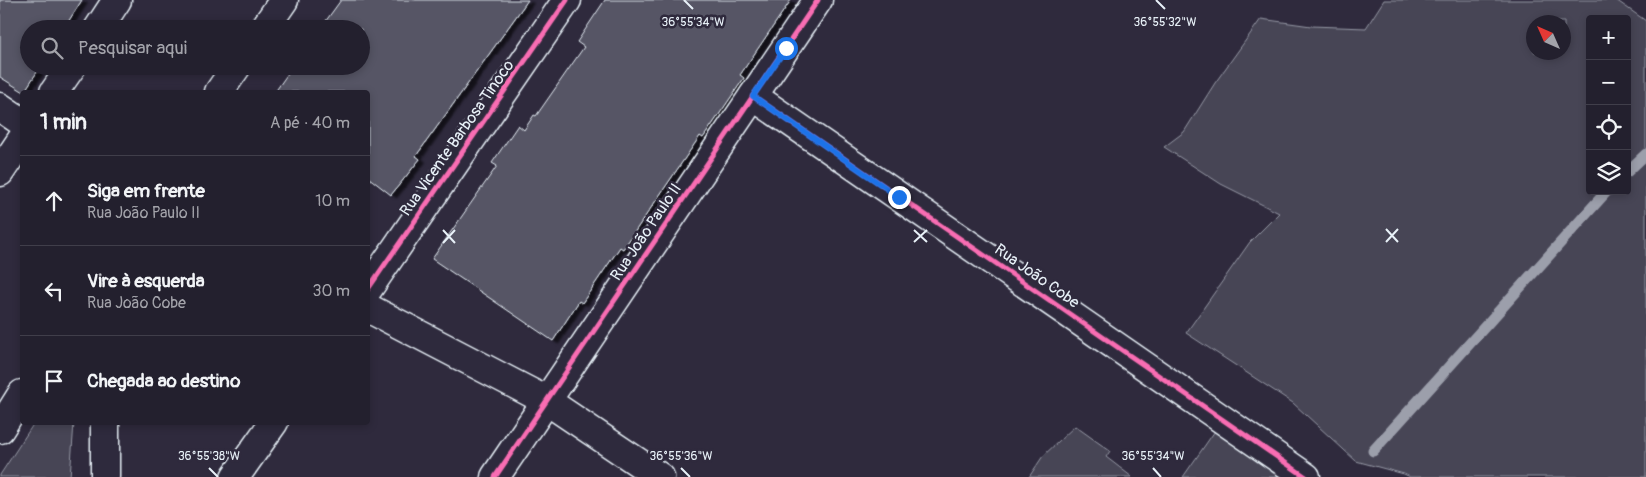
<!DOCTYPE html>
<html lang="pt">
<head>
<meta charset="utf-8">
<style>
  :root { --surface:#23202e; --page:#2f2d3a; --text:#f1f3f6; --muted:#a3a3aa; --line:#403e4a }
  body { margin:0; font-family:Pangolin,sans-serif; background:var(--page); color:var(--text) }
  .controls { position:absolute; right:15px; top:15px; display:grid; overflow:hidden; border-radius:5px; box-shadow:0 2px 8px #0003 }
  .controls button { width:45px; height:45px; display:grid; place-items:center; padding:0; border:0; border-bottom:1px solid var(--line); background:var(--surface); color:var(--text); font:25px sans-serif }
  .compass { position:absolute; left:1526px; top:15px; width:45px; height:45px; border-radius:50%; background:var(--surface); box-shadow:0 2px 8px #0003; rotate:315deg }
  .stop { position:absolute; width:15px; height:15px; margin:-11px; border:4px solid #1a73e8; border-radius:50%; background:#fff }
  .stop.end { background:#1a73e8; border-color:#fff; box-shadow:0 1px 5px #0008 }
  .list { margin:0; padding:0; list-style:none }
  h2 { display:flex; justify-content:space-between; align-items:center; height:65px; margin:0; padding:0 20px; font-size:21px }
  h2 small { font-size:16px; font-weight:400; color:var(--muted) }
  .list li { display:grid; grid-template-columns:32px 1fr auto; gap:15px; align-items:center; box-sizing:border-box; height:90px; padding:0 20px; border-top:1px solid var(--line) }
  .list b { display:block; font-size:19px; white-space:nowrap }
  .list p { margin:0; font-size:16px; white-space:nowrap; color:var(--muted) }
  .list em { font-size:16px; font-style:normal; color:var(--muted) }
  .icon { flex:none; width:28px; height:28px; fill:none; stroke:currentColor; stroke-width:2; stroke-linecap:round; stroke-linejoin:round }
  .map { position:relative; flex:none; width:1646px; height:477px; overflow:hidden }
  .search { position:absolute; background:var(--surface); box-shadow:0 2px 8px #0003; left:20px; top:20px; width:350px; height:55px; display:flex; align-items:center; gap:12px; box-sizing:border-box; padding:0 18px; border-radius:28px; color:var(--muted); font-size:19px }
  .panel { position:absolute; background:var(--surface); box-shadow:0 2px 8px #0003; left:20px; top:90px; width:350px; height:335px; border-radius:5px }
  .map>svg:first-child { display:block }
  .green { fill:#464455; stroke:#979aa6; fill-rule:evenodd }
  .lines { fill:none; stroke-linecap:round; stroke-linejoin:round }
  .stream { stroke:#9c9fab; stroke-width:11 }
  .building { fill:#575565; stroke:#e8f1f8; filter:url(#shadow) }
  .minor-casing { stroke:#e8f1f8; stroke-width:31 }
  .minor { stroke:#2f2a3d; stroke-width:28 }
  .cycleway-casing { stroke:#2f2a3d; stroke-width:8 }
  .cycleway { stroke:#f96db3; stroke-width:5 }
  .route { stroke:#1a73e8; stroke-width:6 }
  .ticks { fill:none; stroke:#e8f1f8; stroke-width:2 }
  .labels { text-anchor:middle; dominant-baseline:central; stroke-width:5; stroke-linejoin:round; paint-order:stroke }
  .street-label { font-size:16px; fill:#e8f1f8; stroke:#2f2a3d }
  .ticks-label { font-size:12px; text-anchor:middle; fill:#e8f1f8; stroke:#2f2a3d; stroke-width:5; stroke-linejoin:round; paint-order:stroke }
</style>
</head>
<body>
<div class="map">
<svg width="1646" height="477" viewBox="0 0 1646 477">
  <defs>
    <filter id="shadow"><feDropShadow dx="5.5" dy="3" stdDeviation="1" flood-color="#0009"/></filter>
  </defs>
  <rect width="100%" height="100%" fill="#2f2a3d"/>
  <filter id="ink" filterUnits="userSpaceOnUse"><feTurbulence type="fractalNoise" baseFrequency=".02" numOctaves="2"/><feDisplacementMap in="SourceGraphic" scale="10" xChannelSelector="R" yChannelSelector="G"/><feConvolveMatrix kernelMatrix="1 2 1 2 8 2 1 2 1" color-interpolation-filters="sRGB"/></filter>
  <g filter="url(#ink)">
    <!-- green -->
    <g class="green">
      <path d="M1384,0H1616L1646,21V477H1410L1404,474L1356,461L1293,403L1186,333L1250,242L1279,213L1221,184L1164,147L1184,132L1215,83L1261,19L1311,26L1366,28ZM1590,19H1627V191H1590ZM1534,22H1564V52H1534Z"/>
      <polygon points="34,423 74,423 70,477 0,477 0,475"/>
      <polygon points="1075,426 1110,451 1106,457 1132,477 1029,477 1043,456"/>
      <polygon points="1217,428 1286,477 1183,477"/>
    </g>
    <g class="lines">
      <!-- stream -->
      <g class="stream">
        <polyline points="1627,172 1646,154"/>
        <polyline points="1373,451 1607,191"/>
      </g>
    </g>
    <!-- building -->
    <g class="building">
      <polygon points="0,0 82,0 68,22 69,23 66,29 29,29 29,66 41,66 24,92 0,77"/>
      <polygon points="341,0 528,0 416,156 420,159 391,195 368,177 368,92 275,92 293,66 361,66 361,29 320,29"/>
      <polygon points="605,0 791,0 740,75 744,78 703,138 700,136 623,249 620,247 582,303 579,301 553,341 432,259 497,166 492,163 518,125 524,130 534,115 536,116 584,47 577,42"/>
    </g>
    <g class="lines">
      <!-- minor casing -->
      <g class="minor-casing">
        <g id="minor">
          <polyline points="98,29 117,0"/>
          <polyline points="264,29 284,0"/>
          <polyline points="54,92 72,66"/>
          <polyline points="219,92 237,66"/>
          <polyline points="753,96 1306,477"/>
          <polyline points="0,107 22,122"/>
          <polyline points="0,172 22,139"/>
          <polyline points="368,289 567,0"/>
          <polyline points="368,308 547,401 660,477"/>
          <polyline points="0,429 22,394"/>
          <polyline points="105,477 105,422"/>
          <polyline points="235,477 274,422"/>
          <polyline points="495,477 818,0"/>
        </g>
      </g>
      <!-- minor -->
      <use href="#minor" class="minor"/>
      <!-- cycleway casing -->
      <g class="cycleway-casing">
        <g id="cycleway">
          <polyline points="753,96 1306,477"/>
          <polyline points="368,289 567,0"/>
          <polyline points="495,477 818,0"/>
        </g>
      </g>
      <!-- cycleway -->
      <use href="#cycleway" class="cycleway"/>
    </g>
  </g>
  <g class="lines" filter="url(#ink)">
    <!-- route -->
    <polyline class="route" points="786,48 753,96 899,197"/>
  </g>
  <!-- ticks -->
  <path class="ticks" d="M684,0L693,9M1156,0L1165,9M1386,229L1398,242M443,230L455,243M914,230L927,242M914,242L927,230M1386,242L1398,229M443,243L455,230M209,468L218,477M681,468L690,477M1153,468L1161,477"/>
  <g class="labels">
    <!-- street labels -->
    <g class="street-label">
      <text transform="translate(457 138) rotate(-55)">Rua Vicente Barbosa Tinoco</text>
      <text transform="translate(646 232) rotate(-56)">Rua João Paulo II</text>
      <text transform="translate(1037 276) rotate(35)">Rua João Cobe</text>
    </g>
  </g>
  <g class="ticks-label">
    <text x="693" y="26">36°55'34"W</text>
    <text x="1165" y="26">36°55'32"W</text>
    <text x="209" y="460">36°55'38"W</text>
    <text x="681" y="460">36°55'36"W</text>
    <text x="1153" y="460">36°55'34"W</text>
  </g>
</svg>
<div class="controls">
<button>+</button>
<button>−</button>
<button><svg class="icon" aria-label="locate" viewBox="0 0 24 24"><circle cx="12" cy="12" r="6"/><path d="M12 2v4M12 18v4M2 12h4M18 12h4"/></svg></button>
<button><svg class="icon" aria-label="layers" viewBox="0 0 24 24"><path d="M12 4l9 5-9 5-9-5zM3 14l9 5 9-5"/></svg></button>
</div>
<svg class="compass" viewBox="-18 -18 36 36"><path d="M0-13l5 13h-10z" fill="#e53935"/><path d="M0 13l5-13h-10z" fill="#a3a3aa"/></svg>
<div class="stop" style="left:786px;top:48px"></div>
<div class="stop end" style="left:899px;top:197px"></div>
<div class="search"><svg class="icon" aria-label="search" viewBox="0 0 24 24"><circle cx="10" cy="10" r="6"/><path d="M15 15l6 6"/></svg>Pesquisar aqui</div>
<section class="panel">
<h2>1 min<small>A pé · 40 m</small></h2>
<ul class="list">
<li><svg class="icon" aria-label="ahead" viewBox="0 0 24 24"><path d="M12 20V5M6 11l6-6 6 6"/></svg><div><b>Siga em frente</b><p>Rua João Paulo II</p></div><em>10 m</em></li>
<li><svg class="icon" aria-label="left" viewBox="0 0 24 24"><path d="M17 20v-9H6M10 6l-5 5 5 5"/></svg><div><b>Vire à esquerda</b><p>Rua João Cobe</p></div><em>30 m</em></li>
<li><svg class="icon" aria-label="arrive" viewBox="0 0 24 24"><path d="M6 21V4h12l-3 4 3 4H6"/></svg><div><b>Chegada ao destino</b></div></li>
</ul>
</section>
</div>
</body>
</html>
